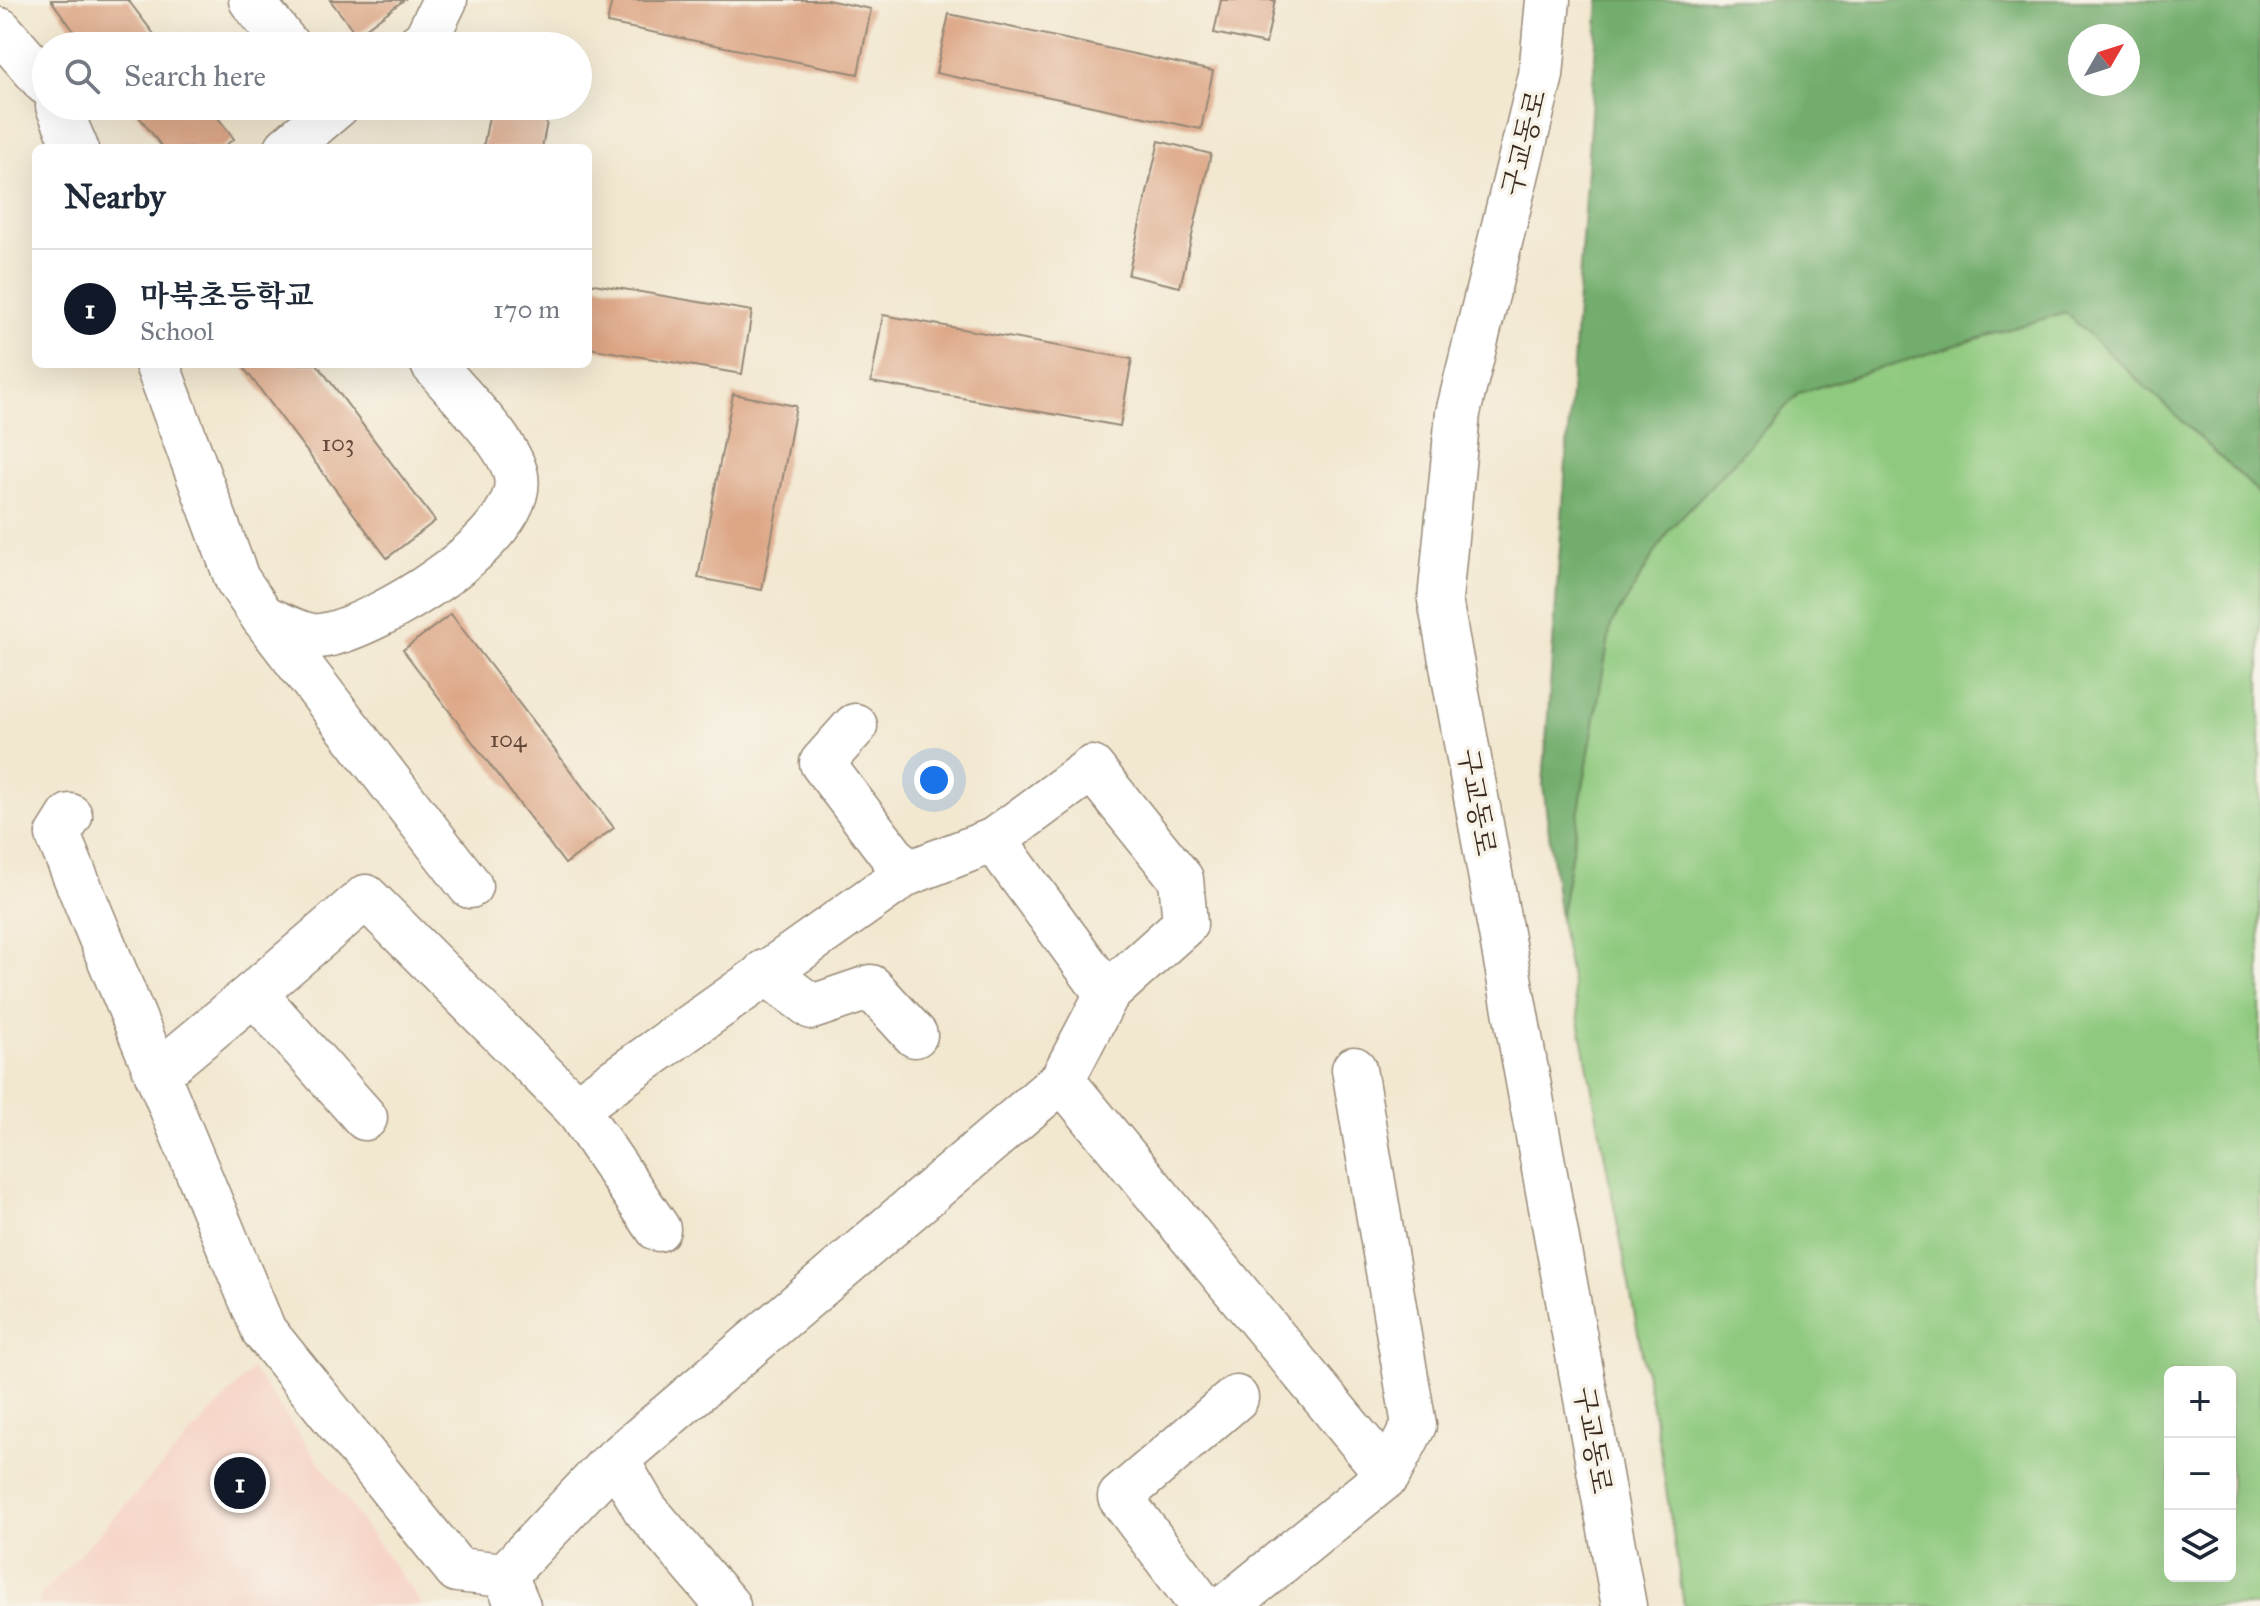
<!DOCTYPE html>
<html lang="en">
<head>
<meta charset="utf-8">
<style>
  :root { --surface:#fff; --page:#f2f2f3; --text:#1f2937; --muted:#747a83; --line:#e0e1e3; --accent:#111827 }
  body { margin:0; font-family:"IM FELL Great Primer","Noto Serif KR",serif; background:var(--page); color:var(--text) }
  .controls { position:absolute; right:24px; bottom:24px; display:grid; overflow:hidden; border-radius:12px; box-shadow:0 8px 32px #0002 }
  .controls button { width:72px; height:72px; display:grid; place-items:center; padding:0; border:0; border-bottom:2px solid var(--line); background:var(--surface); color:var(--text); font:40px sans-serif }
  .compass { position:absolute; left:2068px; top:24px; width:72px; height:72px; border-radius:50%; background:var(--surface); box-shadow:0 8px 32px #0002; rotate:51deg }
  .you { position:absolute; left:934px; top:780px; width:28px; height:28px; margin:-20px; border:6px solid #fff; border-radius:50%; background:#1a73e8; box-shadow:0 0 0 12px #1a73e833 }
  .badge { display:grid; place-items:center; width:52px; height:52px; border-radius:50%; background:var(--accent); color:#fff; font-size:26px; font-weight:700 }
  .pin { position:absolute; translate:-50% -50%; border:4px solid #fff; box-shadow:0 2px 8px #0006 }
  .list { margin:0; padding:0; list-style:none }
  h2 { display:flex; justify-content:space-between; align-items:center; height:104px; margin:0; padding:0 32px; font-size:34px }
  h2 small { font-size:26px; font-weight:400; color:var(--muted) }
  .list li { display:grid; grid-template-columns:52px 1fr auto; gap:24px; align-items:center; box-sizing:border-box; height:120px; padding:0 32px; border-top:2px solid var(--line) }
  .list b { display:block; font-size:30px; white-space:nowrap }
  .list p { margin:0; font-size:26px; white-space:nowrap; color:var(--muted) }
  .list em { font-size:26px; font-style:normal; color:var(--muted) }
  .icon { flex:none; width:44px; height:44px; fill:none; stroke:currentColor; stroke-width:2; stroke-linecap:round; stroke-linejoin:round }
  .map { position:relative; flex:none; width:2260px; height:1606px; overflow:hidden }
  .search { position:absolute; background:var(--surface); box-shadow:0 8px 32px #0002; left:32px; top:32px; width:560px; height:88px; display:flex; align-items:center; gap:20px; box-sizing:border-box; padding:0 28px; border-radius:44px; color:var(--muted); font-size:30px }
  .panel { position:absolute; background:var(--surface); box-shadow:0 8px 32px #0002; left:32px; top:144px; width:560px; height:224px; border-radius:12px }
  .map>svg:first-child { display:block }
  .built { fill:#f6d2c5 }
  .green { fill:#8ec97e; stroke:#647a4e; stroke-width:2; fill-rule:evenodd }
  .forest { fill:#72ad6d; stroke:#566c46; stroke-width:2; fill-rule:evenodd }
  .building { fill:#dda685 }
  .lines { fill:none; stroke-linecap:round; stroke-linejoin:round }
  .minor-casing { stroke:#968876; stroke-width:47 }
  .minor { stroke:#fff; stroke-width:44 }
  .labels { text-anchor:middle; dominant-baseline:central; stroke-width:7; stroke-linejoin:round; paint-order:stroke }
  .number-label { font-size:24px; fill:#644938 }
  .street-label { font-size:28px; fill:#3b2a1e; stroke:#f7f3e8 }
</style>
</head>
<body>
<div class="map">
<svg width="2260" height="1606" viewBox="0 0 2260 1606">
  <rect width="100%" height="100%" fill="#f7f3e8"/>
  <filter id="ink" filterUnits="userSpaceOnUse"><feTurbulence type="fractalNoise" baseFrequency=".0125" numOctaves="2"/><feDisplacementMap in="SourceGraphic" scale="16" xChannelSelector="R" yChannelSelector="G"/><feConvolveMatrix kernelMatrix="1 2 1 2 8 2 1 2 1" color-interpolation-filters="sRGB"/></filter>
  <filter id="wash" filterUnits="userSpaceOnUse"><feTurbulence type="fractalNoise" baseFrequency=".006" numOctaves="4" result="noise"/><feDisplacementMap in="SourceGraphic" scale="32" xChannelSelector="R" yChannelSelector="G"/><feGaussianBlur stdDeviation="1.8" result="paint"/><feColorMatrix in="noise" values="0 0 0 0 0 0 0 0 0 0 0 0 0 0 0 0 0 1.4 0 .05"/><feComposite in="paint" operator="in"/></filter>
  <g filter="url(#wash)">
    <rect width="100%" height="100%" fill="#f2e7cf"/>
    <!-- built -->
    <polygon class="built" points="252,1369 423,1606 38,1606 40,1596"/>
    <!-- green -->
    <path class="green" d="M2065,312L2256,490L2260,500V1606H1684L1660,1449L1560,920L1611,625L1669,530L1798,393ZM2170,1372H2230V1576H2170Z"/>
    <!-- forest -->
    <path class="forest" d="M1599,0H2260V500L2256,490L2065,312L1799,393L1669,530L1611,625L1560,920L1543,785ZM2080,36H2128V84H2080Z"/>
    <g id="blocks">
      <!-- building -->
      <g class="building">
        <polygon points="51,0 128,0 163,46 85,46"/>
        <polygon points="330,0 404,0 357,35"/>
        <polygon points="612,0 827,0 871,9 858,74 607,23"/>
        <polygon points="1221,0 1275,0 1266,44 1214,33"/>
        <polygon points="949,14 1213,71 1201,129 936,73"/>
        <polygon points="131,106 209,106 234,139 221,148 163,148"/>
        <polygon points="491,106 550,106 542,148 483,148"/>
        <polygon points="1159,141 1211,154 1180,287 1128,275"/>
        <polygon points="588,283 752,311 742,374 588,348"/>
        <polygon points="883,315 1132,359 1120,426 871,382"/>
        <polygon points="241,364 317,364 435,521 387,558"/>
        <polygon points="733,394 796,406 762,590 698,578"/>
        <polygon points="451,614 614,828 565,864 403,650"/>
      </g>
    </g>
  </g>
  <g filter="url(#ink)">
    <use href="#blocks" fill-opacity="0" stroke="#968876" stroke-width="2"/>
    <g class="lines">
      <!-- minor casing -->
      <g class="minor-casing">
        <g id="minor">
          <polyline points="251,0 288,46"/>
          <polyline points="1548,0 1541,75 1458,413 1440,600 1624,1606"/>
          <polyline points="0,30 46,83"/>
          <polyline points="417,46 426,39 445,0"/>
          <polyline points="58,106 76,148"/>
          <polyline points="287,148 337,106"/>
          <polyline points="157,364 237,579 263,617 470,886"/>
          <path d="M263,617C279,623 304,638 320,636C373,630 527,537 516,476C510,443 455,391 433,364"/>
          <polyline points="70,816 58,835 264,1331 457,1570 505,1575"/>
          <polyline points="994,840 1092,768 1181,879 1185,924 1107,994"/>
          <polyline points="765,972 812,1007 871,987 915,1035"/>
          <polyline points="254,993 366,897 576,1108 906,874"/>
          <polyline points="157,1074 254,993 365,1118"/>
          <polyline points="1062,1080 1388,1475"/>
          <polyline points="576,1108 658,1229"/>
          <polyline points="616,1459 645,1509 728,1606"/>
          <polyline points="518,1606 505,1575 604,1470 1062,1080 1107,994 994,840 906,874 822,763 855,726"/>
          <polyline points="1202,1606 1120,1497 1236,1398"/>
          <polyline points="1227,1606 1388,1475 1414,1425 1354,1069"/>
        </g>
      </g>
      <!-- minor -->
      <use href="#minor" class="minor"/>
    </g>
  </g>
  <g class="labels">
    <!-- number labels -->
    <g class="number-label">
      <text x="338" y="443">103</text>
      <text x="508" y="739">104</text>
    </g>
    <!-- street labels -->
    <g class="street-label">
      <text transform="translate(1524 143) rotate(-76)">구교동로</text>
      <text transform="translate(1477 802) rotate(80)">구교동로</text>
      <text transform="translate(1593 1440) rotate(80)">구교동로</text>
    </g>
  </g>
</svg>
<div class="controls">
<button>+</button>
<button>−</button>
<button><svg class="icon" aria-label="layers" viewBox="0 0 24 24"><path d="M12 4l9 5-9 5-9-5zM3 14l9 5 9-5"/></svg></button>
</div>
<svg class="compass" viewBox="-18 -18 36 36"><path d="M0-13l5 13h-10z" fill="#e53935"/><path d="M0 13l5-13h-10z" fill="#747a83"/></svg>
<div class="you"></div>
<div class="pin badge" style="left:240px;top:1483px">1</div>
<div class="search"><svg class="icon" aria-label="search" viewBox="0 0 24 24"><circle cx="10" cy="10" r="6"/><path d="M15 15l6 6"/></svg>Search here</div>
<section class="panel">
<h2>Nearby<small></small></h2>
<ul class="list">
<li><span class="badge">1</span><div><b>마북초등학교</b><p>School</p></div><em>170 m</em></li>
</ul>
</section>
</div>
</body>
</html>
